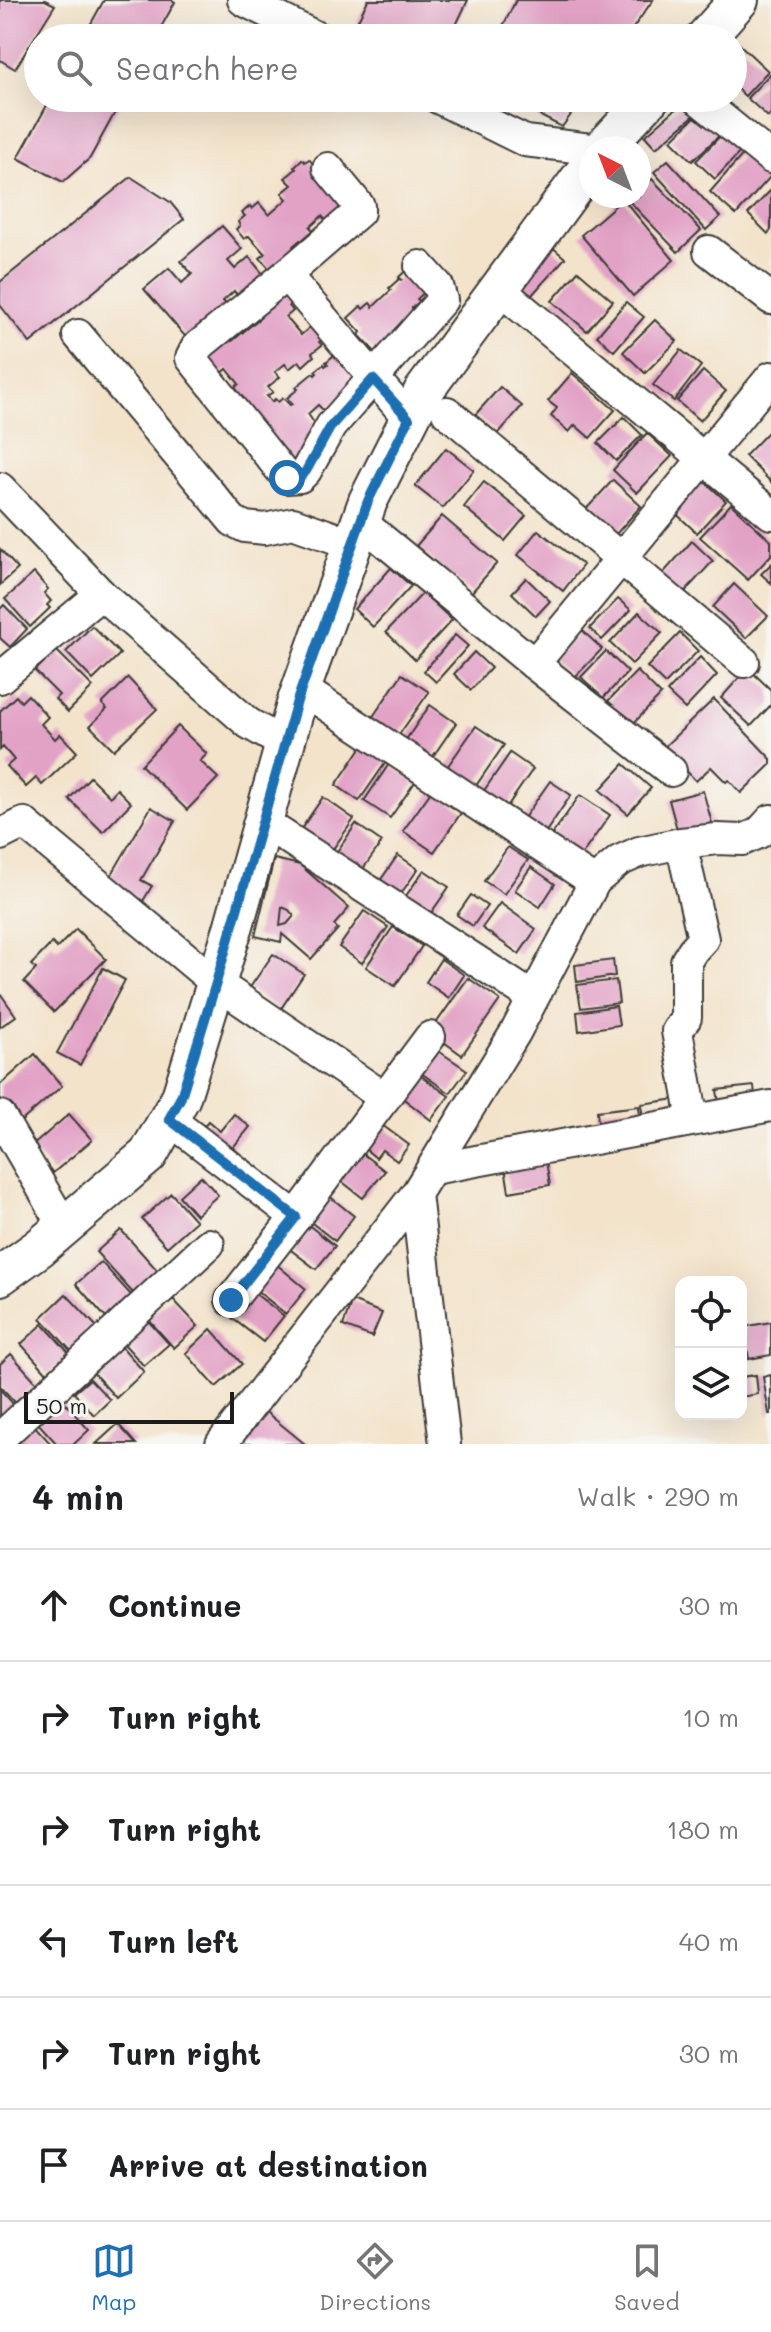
<!DOCTYPE html>
<html lang="en">
<head>
<meta charset="utf-8">
<style>
  :root { --surface:#fff; --page:#f2f2f2; --text:#202124; --muted:#757577; --line:#e0e0e0; --accent:#1f6fb2 }
  body { margin:0; font-family:Mali,sans-serif; background:var(--page); color:var(--text) }
  .controls { position:absolute; right:24px; bottom:24px; display:grid; overflow:hidden; border-radius:16px; box-shadow:0 8px 32px #0002 }
  .controls button { width:72px; height:72px; display:grid; place-items:center; padding:0; border:0; border-bottom:2px solid var(--line); background:var(--surface); color:var(--text); font:40px sans-serif }
  .compass { position:absolute; left:579px; top:136px; width:72px; height:72px; border-radius:50%; background:var(--surface); box-shadow:0 8px 32px #0002; rotate:318deg }
  .scale { position:absolute; left:24px; bottom:20px; width:210px; box-sizing:border-box; padding-left:8px; border:4px solid #1c1c1c; border-top:0; font-size:22px; line-height:28px; white-space:nowrap; color:#1c1c1c; -webkit-text-stroke:6px #f6f6f2; paint-order:stroke }
  .stop { position:absolute; width:24px; height:24px; margin:-18px; border:6px solid #1f6fb2; border-radius:50%; background:#fff }
  .stop.end { background:#1f6fb2; border-color:#fff; box-shadow:0 2px 8px #0008 }
  .list { margin:0; padding:0; list-style:none }
  h2 { display:flex; justify-content:space-between; align-items:center; height:104px; margin:0; padding:0 32px; font-size:34px }
  h2 small { font-size:26px; font-weight:400; color:var(--muted) }
  .list li { display:grid; grid-template-columns:52px 1fr auto; gap:24px; align-items:center; box-sizing:border-box; height:112px; padding:0 32px; border-top:2px solid var(--line) }
  .list b { display:block; font-size:30px; white-space:nowrap }
  .list em { font-size:26px; font-style:normal; color:var(--muted) }
  .icon { flex:none; width:44px; height:44px; fill:none; stroke:currentColor; stroke-width:2; stroke-linecap:round; stroke-linejoin:round }
  .map { position:relative; flex:none; width:771px; height:1444px; overflow:hidden }
  .search { position:absolute; background:var(--surface); box-shadow:0 8px 32px #0002; left:24px; right:24px; top:24px; height:88px; display:flex; align-items:center; gap:20px; box-sizing:border-box; padding:0 28px; border-radius:44px; color:var(--muted); font-size:30px }
  .sheet { height:776px; background:var(--surface) }
  nav { display:flex; justify-content:space-around; align-items:center; box-sizing:border-box; height:112px; border-top:2px solid var(--line); background:var(--surface); font-size:22px; color:var(--muted) }
  nav a { display:grid; justify-items:center; gap:4px }
  nav .on { color:var(--accent) }
  .map>svg:first-child { display:block }
  .building { fill:#e2a2c6; fill-rule:evenodd }
  .lines { fill:none; stroke-linecap:round; stroke-linejoin:round }
  .minor-casing { stroke:#3c3a36; stroke-width:34 }
  .tertiary-casing { stroke:#3c3a36; stroke-width:42 }
  .minor { stroke:#fff; stroke-width:30 }
  .tertiary { stroke:#fff; stroke-width:38 }
  .route { stroke:#1f6fb2; stroke-width:10 }
</style>
</head>
<body>
<div class="map">
<svg width="771" height="1444" viewBox="0 0 771 1444">
  <rect width="100%" height="100%" fill="#f6f6f2"/>
  <filter id="ink" filterUnits="userSpaceOnUse"><feTurbulence type="fractalNoise" baseFrequency=".0125" numOctaves="2"/><feDisplacementMap in="SourceGraphic" scale="16" xChannelSelector="R" yChannelSelector="G"/><feConvolveMatrix kernelMatrix="1 2 1 2 8 2 1 2 1" color-interpolation-filters="sRGB"/></filter>
  <filter id="wash" filterUnits="userSpaceOnUse"><feTurbulence type="fractalNoise" baseFrequency=".006" numOctaves="4" result="noise"/><feDisplacementMap in="SourceGraphic" scale="32" xChannelSelector="R" yChannelSelector="G"/><feGaussianBlur stdDeviation="1.8" result="paint"/><feColorMatrix in="noise" values="0 0 0 0 0 0 0 0 0 0 0 0 0 0 0 0 0 1.4 0 .05"/><feComposite in="paint" operator="in"/></filter>
  <g filter="url(#wash)">
    <rect width="100%" height="100%" fill="#f3e3cb"/>
    <g id="blocks">
      <!-- building -->
      <g class="building">
        <polygon points="0,0 45,0 55,5 15,69 0,60"/>
        <polygon points="104,0 172,0 175,2 155,38 83,38"/>
        <polygon points="368,0 468,0 450,38 392,38 357,22"/>
        <polygon points="516,0 653,0 626,38 497,38"/>
        <polygon points="736,41 768,71 745,96 733,85 733,77 741,68 733,60 733,44"/>
        <polygon points="771,73 771,113 768,117 747,98"/>
        <polygon points="51,98 123,98 90,158 63,182 18,158"/>
        <polygon points="505,98 583,98 562,127"/>
        <polygon points="687,99 698,112 656,148 645,136"/>
        <polygon points="700,112 721,134 692,161 671,140"/>
        <polygon points="723,133 742,150 715,179 696,161"/>
        <polygon points="745,152 771,176 736,215 710,192"/>
        <polygon points="302,159 305,162 309,159 349,207 329,224 322,216 310,227 315,233 303,243 300,240 293,246 299,253 274,274 260,258 265,254 249,236 244,239 236,229 240,226 238,222 245,216 242,213 250,206 252,209 259,203 269,215 287,199 282,193 292,185 285,178 296,169 294,167"/>
        <polygon points="668,160 720,217 706,230 654,172"/>
        <polygon points="131,177 170,202 184,219 30,343 0,305 0,282"/>
        <polygon points="652,179 701,230 678,252 629,201 634,196 639,196 639,191"/>
        <polygon points="771,190 771,230 768,234 748,214"/>
        <polygon points="623,199 674,260 633,296 581,235"/>
        <polygon points="222,226 242,249 228,261 235,269 249,257 268,280 243,302 234,291 223,301 231,310 190,342 144,289 169,268 182,283 192,274 181,261"/>
        <polygon points="544,240 565,258 531,296 511,278"/>
        <polygon points="414,263 431,286 417,299 420,301 412,308 414,311 393,331 394,333 385,342 386,344 376,353 359,335 361,332 348,318 361,306 363,309 370,303 373,307 391,290 389,288 399,279 402,280 399,277"/>
        <polygon points="578,271 613,301 587,331 552,301"/>
        <polygon points="279,290 294,301 289,306 293,311 286,317 301,335 310,327 313,330 316,328 324,338 319,342 322,345 312,353 314,356 303,366 299,361 289,369 285,364 275,372 280,377 268,387 273,392 267,396 272,402 275,399 278,402 283,398 290,405 292,404 287,398 298,389 296,387 313,373 315,375 317,373 315,371 324,364 325,366 328,364 326,362 339,351 359,374 349,382 354,388 323,410 318,405 308,414 321,433 292,465 230,392 239,384 227,369 221,374 202,362 224,332 232,341 261,317 253,307"/>
        <polygon points="626,302 644,317 614,351 597,336"/>
        <polygon points="655,320 677,341 645,373 623,352"/>
        <polygon points="681,350 701,366 674,401 653,385"/>
        <polygon points="703,371 726,391 700,421 677,401"/>
        <polygon points="572,373 615,410 590,438 575,425 569,432 551,416 557,408 548,401"/>
        <polygon points="500,387 522,406 498,434 475,415"/>
        <polygon points="624,417 642,435 616,461 598,443"/>
        <polygon points="771,429 771,482 745,456"/>
        <polygon points="647,433 672,456 637,493 613,470"/>
        <polygon points="446,448 474,470 443,508 415,486"/>
        <polygon points="700,477 726,501 697,533 671,509"/>
        <polygon points="613,480 641,506 608,543 579,517"/>
        <polygon points="484,482 526,516 505,541 464,507"/>
        <polygon points="731,504 771,541 771,555 748,580 700,537"/>
        <polygon points="442,516 497,563 471,593 416,546"/>
        <polygon points="538,530 583,565 563,591 518,555"/>
        <polygon points="692,541 713,561 678,599 657,580"/>
        <polygon points="0,549 18,569 0,585"/>
        <polygon points="771,564 771,583 761,574"/>
        <polygon points="391,568 411,586 373,627 354,609"/>
        <polygon points="34,573 48,589 44,593 51,601 47,605 50,608 30,627 5,599"/>
        <polygon points="526,578 550,601 536,616 512,593"/>
        <polygon points="734,584 768,616 746,638 713,607"/>
        <polygon points="423,593 452,620 415,660 386,632"/>
        <polygon points="618,599 631,610 602,640 590,628"/>
        <polygon points="4,605 27,629 10,647 0,638 0,609"/>
        <polygon points="639,612 662,633 632,664 610,643"/>
        <polygon points="92,626 120,654 93,680 66,652"/>
        <polygon points="582,630 602,649 573,679 553,659"/>
        <polygon points="680,633 698,651 665,684 647,667"/>
        <polygon points="455,635 468,646 436,682 424,671"/>
        <polygon points="56,650 93,687 68,712 55,699 59,695 35,671"/>
        <polygon points="606,651 628,672 603,698 581,677"/>
        <polygon points="474,652 491,668 471,690 454,674"/>
        <polygon points="700,657 717,675 685,709 667,692"/>
        <polygon points="748,668 771,690 771,705 751,726 721,698"/>
        <polygon points="637,671 661,695 627,730 619,712 608,701"/>
        <polygon points="402,674 429,692 396,739 370,721"/>
        <polygon points="128,678 157,709 114,750 90,726 107,709 102,704"/>
        <polygon points="28,695 48,717 41,724 55,739 60,734 77,752 42,785 36,778 26,787 7,766 14,760 3,747 0,750 0,711 16,696 21,702"/>
        <polygon points="714,699 771,759 771,764 741,793 729,780 726,782 711,767 696,781 664,747"/>
        <polygon points="430,705 456,723 429,762 403,744"/>
        <polygon points="178,726 207,754 200,761 218,778 187,810 141,765"/>
        <polygon points="476,726 504,745 473,790 445,770"/>
        <polygon points="363,745 386,762 359,801 336,785"/>
        <polygon points="510,753 533,769 504,811 481,795"/>
        <polygon points="389,764 415,782 390,818 364,801"/>
        <polygon points="624,764 651,788 628,814 600,790"/>
        <polygon points="90,777 110,797 117,789 131,803 103,832 69,799"/>
        <polygon points="550,781 571,795 543,836 522,821"/>
        <polygon points="433,789 463,810 434,852 403,831"/>
        <polygon points="703,791 712,823 678,833 669,800"/>
        <polygon points="580,795 610,815 578,860 551,836"/>
        <polygon points="323,797 354,819 328,856 297,835"/>
        <polygon points="151,807 175,821 141,880 152,886 137,911 108,881"/>
        <polygon points="356,824 382,842 358,876 332,859"/>
        <polygon points="508,847 528,860 504,894 484,881"/>
        <polygon points="398,855 418,869 395,902 375,888"/>
        <path d="M274,859L300,865L349,908L334,925L338,929L311,959L282,934L281,942L255,936ZM282,907L289,910L294,916L287,924L280,926Z"/>
        <polygon points="531,867 555,884 540,907 515,890"/>
        <polygon points="424,870 449,887 426,920 401,903"/>
        <polygon points="471,895 487,906 473,926 457,915"/>
        <polygon points="500,903 536,929 519,954 482,928"/>
        <polygon points="364,911 388,927 362,963 339,947"/>
        <polygon points="393,927 422,946 395,986 366,967"/>
        <polygon points="76,929 106,959 54,1012 24,982 36,969 31,965 52,943 57,948"/>
        <polygon points="273,954 304,974 280,1010 249,989"/>
        <polygon points="441,959 464,975 449,998 426,982"/>
        <polygon points="613,960 615,976 577,982 575,965"/>
        <polygon points="103,968 125,980 80,1065 57,1053"/>
        <polygon points="468,978 500,1000 462,1055 430,1032"/>
        <polygon points="616,980 619,1003 581,1008 577,985"/>
        <polygon points="0,993 16,1016 0,1027"/>
        <polygon points="616,1006 619,1025 579,1031 577,1012"/>
        <polygon points="437,1050 467,1070 450,1093 421,1073"/>
        <polygon points="35,1054 62,1086 18,1124 0,1103 0,1085"/>
        <polygon points="417,1073 449,1096 431,1120 400,1096"/>
        <polygon points="754,1086 756,1105 720,1110 717,1090"/>
        <polygon points="677,1099 680,1121 644,1126 641,1104"/>
        <polygon points="639,1106 641,1128 599,1133 597,1111"/>
        <polygon points="69,1114 92,1140 53,1173 31,1147"/>
        <polygon points="234,1114 250,1127 225,1157 197,1134 208,1121 220,1131"/>
        <polygon points="382,1125 409,1145 397,1161 382,1150 376,1158 364,1148"/>
        <polygon points="356,1149 385,1171 363,1198 335,1176"/>
        <polygon points="546,1161 550,1185 509,1192 505,1167"/>
        <polygon points="201,1176 218,1195 196,1215 179,1196"/>
        <polygon points="323,1191 354,1216 335,1241 303,1216"/>
        <polygon points="171,1193 196,1221 167,1247 142,1219"/>
        <polygon points="306,1223 335,1246 316,1269 287,1247"/>
        <polygon points="121,1230 158,1271 133,1293 96,1252"/>
        <polygon points="101,1262 131,1295 106,1318 76,1284"/>
        <polygon points="276,1264 306,1289 286,1314 255,1289"/>
        <polygon points="253,1292 284,1316 263,1342 232,1318"/>
        <polygon points="66,1294 97,1327 71,1351 41,1318"/>
        <polygon points="171,1297 198,1326 174,1348 147,1318"/>
        <polygon points="352,1301 382,1313 372,1337 343,1326"/>
        <polygon points="141,1313 169,1344 144,1366 116,1335"/>
        <polygon points="771,1322 771,1355 749,1359 743,1327"/>
        <polygon points="43,1324 70,1354 48,1374 21,1344"/>
        <polygon points="211,1329 242,1364 216,1387 186,1353"/>
        <polygon points="116,1340 144,1372 116,1398 87,1366"/>
        <polygon points="11,1354 37,1383 15,1402 0,1386 0,1364"/>
        <polygon points="756,1375 758,1394 741,1397 741,1377"/>
        <polygon points="771,1375 771,1414 769,1414 763,1377"/>
        <polygon points="90,1379 110,1400 94,1415 74,1393"/>
        <polygon points="0,1389 15,1406 0,1420"/>
        <polygon points="62,1400 89,1430 74,1444 57,1444 37,1422"/>
        <polygon points="256,1404 305,1444 223,1444"/>
        <polygon points="32,1423 51,1444 9,1444"/>
        <polygon points="118,1424 136,1444 96,1444"/>
      </g>
    </g>
  </g>
  <g filter="url(#ink)">
    <use href="#blocks" fill-opacity="0" stroke="#3c3a36" stroke-width="2"/>
    <g class="lines">
      <!-- minor casing -->
      <g class="minor-casing">
        <g id="minor">
          <polyline points="243,0 318,38"/>
          <polyline points="438,98 525,141 591,149"/>
          <polyline points="697,98 771,158"/>
          <polyline points="328,168 359,206 359,212 286,275 196,348 191,358 287,478 300,477 306,471 331,426 442,300 438,286 420,266"/>
          <polyline points="709,251 771,299"/>
          <polyline points="286,275 409,419"/>
          <polyline points="499,289 771,514"/>
          <polyline points="78,335 233,521 245,527 265,529 293,523 352,544"/>
          <polyline points="447,412 744,662"/>
          <polyline points="0,488 101,594 248,723 284,744"/>
          <polyline points="372,531 534,664 671,771"/>
          <polyline points="534,664 771,377"/>
          <polyline points="0,678 101,594"/>
          <polyline points="302,689 587,877"/>
          <polyline points="263,822 523,991"/>
          <polyline points="0,835 24,823 216,983 385,1098"/>
          <polyline points="681,843 703,939 693,950 686,961 686,1018 677,1031 693,1120"/>
          <polyline points="0,1116 64,1226"/>
          <polyline points="169,1119 296,1217"/>
          <polyline points="433,1169 771,1106"/>
          <polyline points="416,1194 445,1444"/>
          <polyline points="231,1300 296,1217 430,1037"/>
          <polyline points="0,1438 209,1244"/>
          <polyline points="221,1444 416,1194 515,1033 595,881 619,861 639,852 681,843 717,839 743,840 759,833 771,820"/>
        </g>
      </g>
      <!-- tertiary casing -->
      <g class="tertiary-casing">
        <g id="tertiary">
          <polyline points="705,38 739,0"/>
          <polyline points="603,148 650,98"/>
          <polyline points="0,1276 39,1248 148,1155 181,1097 234,925 297,701 368,501 423,392 591,164"/>
        </g>
      </g>
      <!-- minor -->
      <use href="#minor" class="minor"/>
      <!-- tertiary -->
      <use href="#tertiary" class="tertiary"/>
    </g>
  </g>
  <g class="lines" filter="url(#ink)">
    <!-- route -->
    <polyline class="route" points="231,1300 296,1217 169,1119 181,1097 216,983 297,701 368,501 409,419 373,379 331,426 306,471 300,477 287,478"/>
  </g>
</svg>
<div class="controls">
<button><svg class="icon" aria-label="locate" viewBox="0 0 24 24"><circle cx="12" cy="12" r="6"/><path d="M12 2v4M12 18v4M2 12h4M18 12h4"/></svg></button>
<button><svg class="icon" aria-label="layers" viewBox="0 0 24 24"><path d="M12 4l9 5-9 5-9-5zM3 14l9 5 9-5"/></svg></button>
</div>
<svg class="compass" viewBox="-18 -18 36 36"><path d="M0-13l5 13h-10z" fill="#e53935"/><path d="M0 13l5-13h-10z" fill="#757577"/></svg>
<div class="scale">50 m</div>
<div class="stop" style="left:287px;top:478px"></div>
<div class="stop end" style="left:231px;top:1300px"></div>
<div class="search"><svg class="icon" aria-label="search" viewBox="0 0 24 24"><circle cx="10" cy="10" r="6"/><path d="M15 15l6 6"/></svg>Search here</div>
</div>
<section class="sheet">
<h2>4 min<small>Walk · 290 m</small></h2>
<ul class="list">
<li><svg class="icon" aria-label="ahead" viewBox="0 0 24 24"><path d="M12 20V5M6 11l6-6 6 6"/></svg><div><b>Continue</b></div><em>30 m</em></li>
<li><svg class="icon" aria-label="right" viewBox="0 0 24 24"><path d="M7 20v-9h11M14 6l5 5-5 5"/></svg><div><b>Turn right</b></div><em>10 m</em></li>
<li><svg class="icon" aria-label="right" viewBox="0 0 24 24"><path d="M7 20v-9h11M14 6l5 5-5 5"/></svg><div><b>Turn right</b></div><em>180 m</em></li>
<li><svg class="icon" aria-label="left" viewBox="0 0 24 24"><path d="M17 20v-9H6M10 6l-5 5 5 5"/></svg><div><b>Turn left</b></div><em>40 m</em></li>
<li><svg class="icon" aria-label="right" viewBox="0 0 24 24"><path d="M7 20v-9h11M14 6l5 5-5 5"/></svg><div><b>Turn right</b></div><em>30 m</em></li>
<li><svg class="icon" aria-label="arrive" viewBox="0 0 24 24"><path d="M6 21V4h12l-3 4 3 4H6"/></svg><div><b>Arrive at destination</b></div></li>
</ul>
</section>
<nav>
<a class="on"><svg class="icon" aria-label="map" viewBox="0 0 24 24"><path d="M3 6l6-2 6 2 6-2v14l-6 2-6-2-6 2zM9 4v14M15 6v14"/></svg>Map</a>
<a><svg class="icon" aria-label="directions" viewBox="0 0 24 24"><path d="M12 3l9 9-9 9-9-9zM9 14v-3h6M13 9l2 2-2 2"/></svg>Directions</a>
<a><svg class="icon" aria-label="saved" viewBox="0 0 24 24"><path d="M7 4h10v16l-5-4-5 4z"/></svg>Saved</a>
</nav>
</body>
</html>
